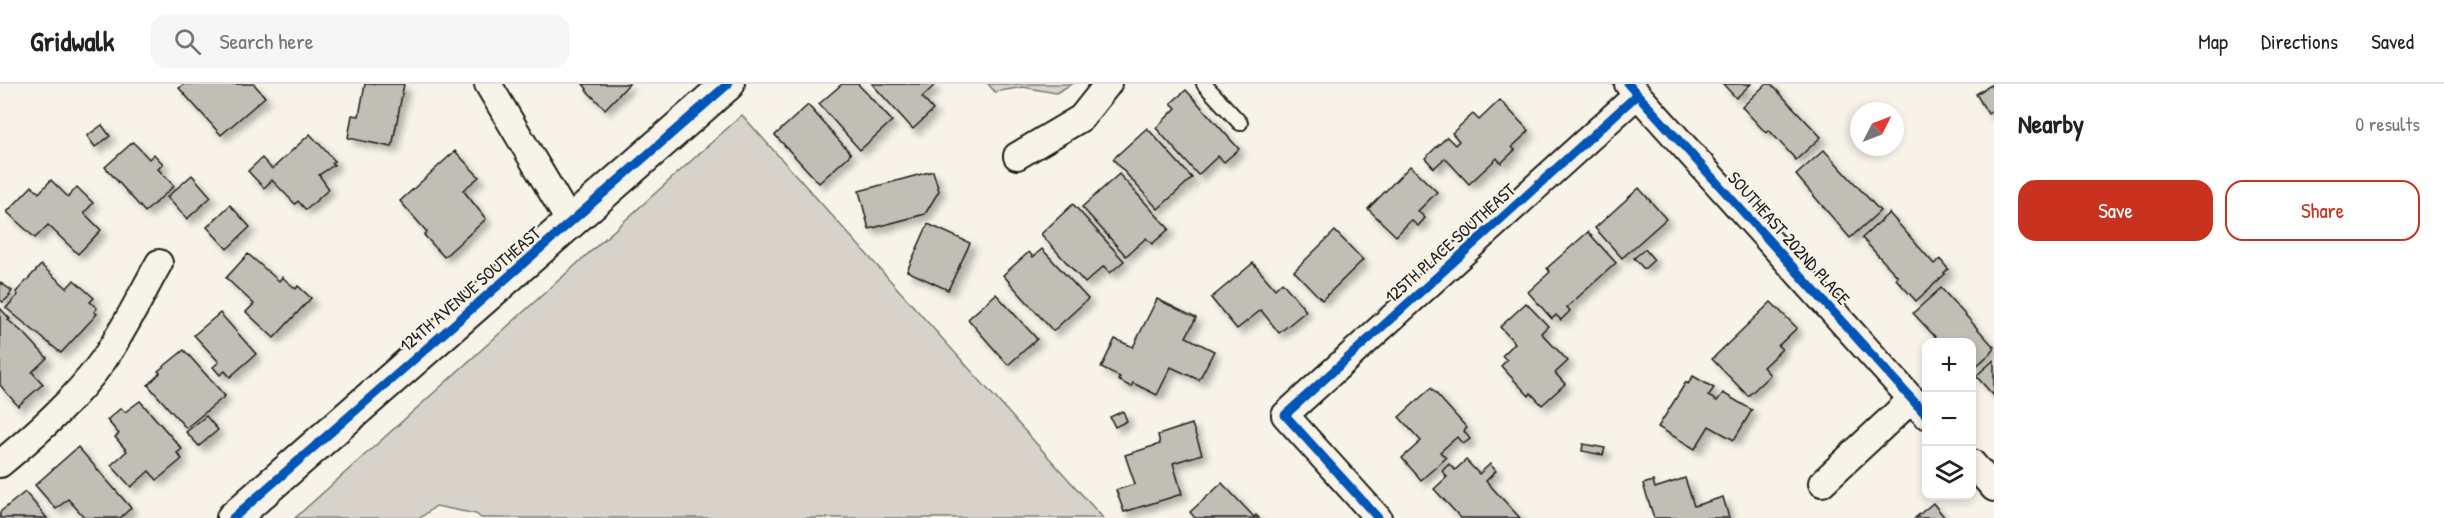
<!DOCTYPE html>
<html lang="en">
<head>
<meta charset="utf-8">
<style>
  :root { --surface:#fff; --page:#f6f6f6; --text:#222; --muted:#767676; --line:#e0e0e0; --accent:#c8321e }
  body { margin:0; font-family:"Patrick Hand",sans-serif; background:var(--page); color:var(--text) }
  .controls { position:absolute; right:18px; bottom:18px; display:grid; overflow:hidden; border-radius:12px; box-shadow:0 3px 9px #0003 }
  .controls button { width:54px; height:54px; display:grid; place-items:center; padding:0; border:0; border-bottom:2px solid var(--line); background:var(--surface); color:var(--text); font:30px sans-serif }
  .compass { position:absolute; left:1850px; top:18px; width:54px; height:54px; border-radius:50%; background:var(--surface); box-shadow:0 3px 9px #0003; rotate:48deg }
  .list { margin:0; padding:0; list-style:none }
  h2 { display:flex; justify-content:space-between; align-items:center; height:78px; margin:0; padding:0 24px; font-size:26px }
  h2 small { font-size:20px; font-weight:400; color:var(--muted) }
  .actions { display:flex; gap:12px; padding:18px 24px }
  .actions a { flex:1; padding:14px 0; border:2px solid var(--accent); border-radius:18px; text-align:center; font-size:21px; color:var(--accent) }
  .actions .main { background:var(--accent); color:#fff }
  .icon { flex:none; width:33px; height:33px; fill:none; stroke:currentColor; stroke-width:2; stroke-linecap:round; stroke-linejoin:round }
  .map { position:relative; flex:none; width:1994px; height:434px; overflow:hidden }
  header { display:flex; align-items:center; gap:36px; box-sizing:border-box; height:84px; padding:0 30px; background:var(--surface); border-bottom:2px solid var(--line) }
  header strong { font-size:28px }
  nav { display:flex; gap:33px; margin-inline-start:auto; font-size:21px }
  .search { width:420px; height:54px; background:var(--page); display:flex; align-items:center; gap:15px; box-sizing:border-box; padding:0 21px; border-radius:18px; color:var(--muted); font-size:22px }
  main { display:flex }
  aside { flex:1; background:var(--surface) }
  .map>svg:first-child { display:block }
  .green { fill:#d7d3cb; stroke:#7a7874; stroke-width:1.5 }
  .building { fill:#c0beb5; stroke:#1c1c1c; stroke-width:1.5; filter:url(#shadow) }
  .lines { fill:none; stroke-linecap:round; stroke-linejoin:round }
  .service-casing { stroke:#1c1c1c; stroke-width:18 }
  .minor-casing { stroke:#1c1c1c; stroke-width:30 }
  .tertiary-casing { stroke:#1c1c1c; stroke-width:36 }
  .service { stroke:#f7f3e8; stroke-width:14 }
  .minor { stroke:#f7f3e8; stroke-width:26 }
  .tertiary { stroke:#f7f3e8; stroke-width:32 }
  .cycleway-casing { stroke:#f7f3e8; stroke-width:13 }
  .cycleway { stroke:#0057b8; stroke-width:9 }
  .labels { text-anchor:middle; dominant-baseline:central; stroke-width:4.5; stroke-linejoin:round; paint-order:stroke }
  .street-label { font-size:18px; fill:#1c1c1c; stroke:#f7f3e8 }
</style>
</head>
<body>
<header>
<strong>Gridwalk</strong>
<div class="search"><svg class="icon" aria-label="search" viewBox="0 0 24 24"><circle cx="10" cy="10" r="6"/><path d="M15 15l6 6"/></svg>Search here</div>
<nav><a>Map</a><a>Directions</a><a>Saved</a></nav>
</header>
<main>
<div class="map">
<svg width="1994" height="434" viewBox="0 0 1994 434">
  <defs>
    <filter id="shadow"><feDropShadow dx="5.5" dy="5.5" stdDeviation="3" flood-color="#0004"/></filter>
  </defs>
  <rect width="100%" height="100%" fill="#f7f3e8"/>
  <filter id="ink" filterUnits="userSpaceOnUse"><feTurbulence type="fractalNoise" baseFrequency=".0167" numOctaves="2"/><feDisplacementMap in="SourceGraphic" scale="12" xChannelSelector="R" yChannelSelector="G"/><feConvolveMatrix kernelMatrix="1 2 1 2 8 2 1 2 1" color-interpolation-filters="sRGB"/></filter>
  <g filter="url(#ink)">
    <!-- green -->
    <g class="green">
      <polygon points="988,0 1072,0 1056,9 1023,3 995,8"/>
      <polygon points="742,31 1103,434 481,434 476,430 436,422 420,434 295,434"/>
    </g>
    <!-- building -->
    <g class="building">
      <polygon points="184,0 254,0 265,13 221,51 179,4"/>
      <polygon points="365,0 404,0 392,63 348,54 352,31 359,32"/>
      <polygon points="583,0 629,0 605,25 586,6 587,5"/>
      <polygon points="842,0 858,0 892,37 860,66 819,20"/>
      <polygon points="872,0 932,0 934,2 922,13 933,26 913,45"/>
      <polygon points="1723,0 1751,0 1736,14"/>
      <polygon points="1766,0 1771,0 1821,53 1796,76 1769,46 1766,49 1742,23"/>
      <polygon points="1991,1 1994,6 1994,26 1988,30 1976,10"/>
      <polygon points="1186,6 1239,65 1224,78 1218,72 1198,91 1156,44 1176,24 1171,19"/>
      <polygon points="1500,16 1529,47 1512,63 1515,66 1501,79 1497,74 1469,100 1445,74 1434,84 1425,74 1447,53 1455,61 1459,57 1452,49 1473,30 1479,36"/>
      <polygon points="808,21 851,70 819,99 775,51"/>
      <polygon points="102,41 110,52 95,63 87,52"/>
      <polygon points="1147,44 1192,94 1158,125 1113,75"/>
      <polygon points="310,50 335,77 332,79 334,81 319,91 329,105 306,126 298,117 295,120 272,96 264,104 248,87 262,74 272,85"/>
      <polygon points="133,58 149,75 154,70 163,80 158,85 174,102 145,128 105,83"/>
      <polygon points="1824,66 1880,127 1850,154 1796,91"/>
      <polygon points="455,67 479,93 463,106 486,135 444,173 424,151 427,148 400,117"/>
      <polygon points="1410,82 1437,108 1418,127 1425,134 1418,142 1411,136 1396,152 1368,125"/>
      <polygon points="933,87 939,107 925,130 869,145 859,107"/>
      <polygon points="1119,90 1169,145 1152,160 1146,154 1126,172 1082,123"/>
      <polygon points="192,91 211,113 187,135 167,113"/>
      <polygon points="51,96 68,113 77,103 93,119 84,129 101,146 78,170 48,141 35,154 7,128 32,102 39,109"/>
      <polygon points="1639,104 1666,135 1622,174 1595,144"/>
      <polygon points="1073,120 1124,177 1110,189 1104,182 1085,199 1041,150"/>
      <polygon points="230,121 250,143 227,165 207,143"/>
      <polygon points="1889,129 1934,180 1940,175 1948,185 1944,189 1945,190 1916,217 1896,195 1898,193 1862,154"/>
      <polygon points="928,140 970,159 948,206 907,187"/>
      <polygon points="1335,147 1363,176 1322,216 1294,187"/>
      <polygon points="1588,148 1616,179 1567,223 1570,227 1561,236 1556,231 1552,235 1528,208 1550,188 1547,184"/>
      <polygon points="1042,165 1088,215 1053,247 1003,191 1029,168 1033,173"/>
      <polygon points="1645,165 1654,176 1644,185 1634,174"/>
      <polygon points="248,170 279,197 282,193 296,205 298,202 311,214 274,254 246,228 254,220 226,194"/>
      <polygon points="1253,179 1275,205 1282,198 1306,227 1279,249 1261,226 1237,245 1211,214"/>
      <polygon points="41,181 67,204 74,196 94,214 90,218 97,224 94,228 97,230 61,269 6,224 18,211 16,208"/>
      <polygon points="0,198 12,207 9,211 10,212 3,218 0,216"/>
      <polygon points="1941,204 1994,263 1994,266 1972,286 1972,258 1940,258 1913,229"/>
      <polygon points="996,210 1037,255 1008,281 968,235"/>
      <polygon points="1157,215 1196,234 1186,253 1214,267 1199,296 1171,283 1157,311 1133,299 1131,303 1118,296 1120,293 1101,284 1115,255 1133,263"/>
      <polygon points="1771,218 1797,244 1778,262 1782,265 1763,283 1770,291 1748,312 1712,275"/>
      <polygon points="1526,219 1548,242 1541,249 1568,277 1555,289 1565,300 1542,321 1531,309 1529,312 1501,282 1507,276 1502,272 1515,259 1500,243"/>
      <polygon points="0,224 10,235 8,236 27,252 47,274 32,288 43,300 18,322 0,301"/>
      <polygon points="220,229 256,270 230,293 225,287 220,291 213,283 219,278 194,251"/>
      <polygon points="184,266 225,312 186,344 148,301 160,289 158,287"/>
      <polygon points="1994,276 1994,312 1976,292"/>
      <polygon points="1693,292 1714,304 1708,312 1717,317 1723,309 1752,326 1734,356 1709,342 1695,365 1658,343 1686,298 1688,300"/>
      <polygon points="1431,304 1467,344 1464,347 1470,355 1463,360 1457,353 1440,368 1446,374 1421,396 1402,374 1421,357 1399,333"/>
      <polygon points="140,317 182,365 177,369 182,375 157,396 149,387 131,403 111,381 127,367 115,353 119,350 107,336 121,324 125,328"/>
      <polygon points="1123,327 1127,337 1115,343 1110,333"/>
      <polygon points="206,332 218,346 199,362 186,348"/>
      <polygon points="1192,340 1202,370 1173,379 1182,410 1124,428 1116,406 1135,400 1125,371 1160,360 1158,351"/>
      <polygon points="1583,360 1605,364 1603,371 1582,367"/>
      <polygon points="78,363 131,424 120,434 85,434 68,415 56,425 35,401"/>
      <polygon points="1466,376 1479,390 1490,380 1496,387 1486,397 1520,434 1461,434 1434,405 1447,393 1442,387 1449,380 1455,386"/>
      <polygon points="1685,394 1694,422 1723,413 1729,434 1654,434 1643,400 1653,397 1655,404"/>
      <polygon points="1222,399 1254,433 1256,431 1259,434 1195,434 1190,428"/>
      <polygon points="25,408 47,434 0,434 0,428"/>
      <polygon points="1933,419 1945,434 1915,434"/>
    </g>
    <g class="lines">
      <!-- service casing -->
      <g class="service-casing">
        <polyline id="service" points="1204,0 1240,39"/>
      </g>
      <!-- minor casing -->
      <g class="minor-casing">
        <g id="minor">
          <polyline points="488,0 571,140"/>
          <polyline points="1628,0 1926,331"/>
          <polyline points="1017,72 1081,34 1108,0"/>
          <polyline points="1972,379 1994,404"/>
          <path d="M0,380C37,349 76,315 104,275C125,245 141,211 159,179"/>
          <polyline points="1822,399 1912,315"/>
          <polyline points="1378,434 1285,331 1637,11"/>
        </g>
      </g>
      <!-- tertiary casing -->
      <g class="tertiary-casing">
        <polyline id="tertiary" points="233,434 728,0"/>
      </g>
      <!-- service -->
      <use href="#service" class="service"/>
      <!-- minor -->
      <use href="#minor" class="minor"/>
      <!-- tertiary -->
      <use href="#tertiary" class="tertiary"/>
      <!-- cycleway casing -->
      <g class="cycleway-casing">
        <g id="cycleway">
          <polyline points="1628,0 1926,331"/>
          <polyline points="233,434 728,0"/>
          <polyline points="1378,434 1285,331 1637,11"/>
        </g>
      </g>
      <!-- cycleway -->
      <use href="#cycleway" class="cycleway"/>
    </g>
  </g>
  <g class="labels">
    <!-- street labels -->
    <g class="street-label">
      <text transform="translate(1789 154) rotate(48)">SOUTHEAST 202ND PLACE</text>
      <text transform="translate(1450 159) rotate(-42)">125TH PLACE SOUTHEAST</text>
      <text transform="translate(470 205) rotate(-41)">124TH AVENUE SOUTHEAST</text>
    </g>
  </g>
</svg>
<div class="controls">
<button>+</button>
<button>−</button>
<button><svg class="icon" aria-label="layers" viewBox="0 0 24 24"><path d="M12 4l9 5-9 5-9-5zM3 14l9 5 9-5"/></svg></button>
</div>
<svg class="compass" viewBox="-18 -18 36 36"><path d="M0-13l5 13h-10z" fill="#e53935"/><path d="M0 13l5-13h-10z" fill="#767676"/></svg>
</div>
<aside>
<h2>Nearby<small>0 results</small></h2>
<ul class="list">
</ul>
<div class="actions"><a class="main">Save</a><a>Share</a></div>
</aside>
</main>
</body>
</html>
